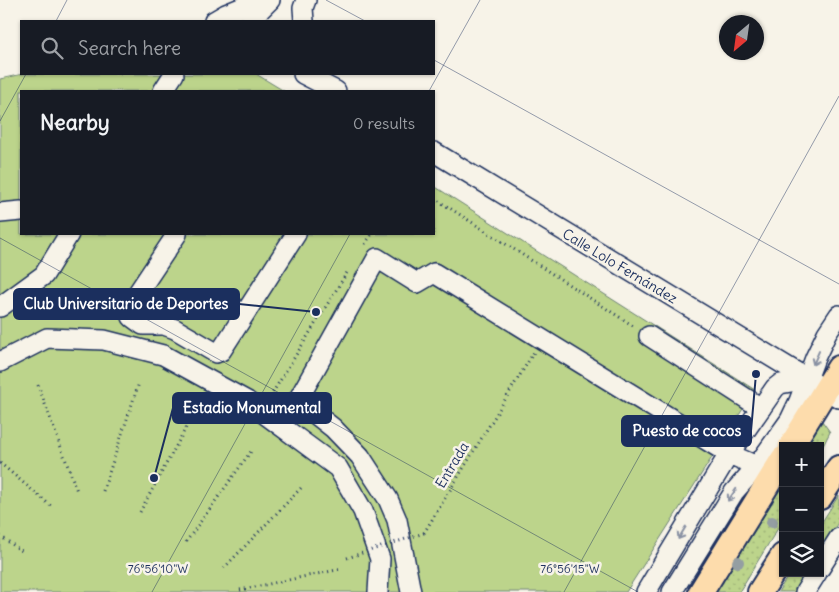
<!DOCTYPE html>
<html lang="en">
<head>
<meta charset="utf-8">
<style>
  :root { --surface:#171b24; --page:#242831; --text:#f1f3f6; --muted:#9ea1a6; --line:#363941 }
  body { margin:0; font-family:Delius,sans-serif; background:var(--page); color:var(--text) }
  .controls { position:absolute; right:15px; bottom:15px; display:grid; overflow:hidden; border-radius:0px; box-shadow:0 1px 4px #0004 }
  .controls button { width:45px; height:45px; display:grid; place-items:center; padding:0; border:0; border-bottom:1px solid var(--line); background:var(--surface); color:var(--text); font:25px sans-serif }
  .compass { position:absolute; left:719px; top:15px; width:45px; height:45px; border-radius:50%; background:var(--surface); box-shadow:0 1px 4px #0004; rotate:209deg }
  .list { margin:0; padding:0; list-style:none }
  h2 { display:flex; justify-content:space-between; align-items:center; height:65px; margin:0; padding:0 20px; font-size:21px }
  h2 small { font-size:16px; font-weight:400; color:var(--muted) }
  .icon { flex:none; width:28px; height:28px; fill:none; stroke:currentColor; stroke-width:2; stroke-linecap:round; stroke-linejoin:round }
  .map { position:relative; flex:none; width:839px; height:592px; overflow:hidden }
  .search { position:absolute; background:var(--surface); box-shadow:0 1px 4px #0004; left:20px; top:20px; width:415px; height:55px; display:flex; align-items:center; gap:12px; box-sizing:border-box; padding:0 18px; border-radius:0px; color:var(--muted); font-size:19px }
  .panel { position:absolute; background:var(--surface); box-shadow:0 1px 4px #0004; left:20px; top:90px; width:415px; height:145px; border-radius:0px }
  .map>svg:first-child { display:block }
  .grass { fill:url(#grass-dots); stroke:#6c8274 }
  .garden { fill:#bcd48b; stroke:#6c8274 }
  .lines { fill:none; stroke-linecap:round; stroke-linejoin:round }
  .minor-casing { stroke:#1b2f5e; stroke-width:22 }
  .major-casing { stroke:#1b2f5e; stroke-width:28 }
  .path { stroke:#1b2f5e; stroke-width:3; stroke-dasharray:1 4; stroke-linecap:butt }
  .minor { stroke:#f7f3e8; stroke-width:19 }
  .major { stroke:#fddcac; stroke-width:24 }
  .path-bridge { stroke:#1b2f5e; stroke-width:3; stroke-dasharray:1 4; stroke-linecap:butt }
  .tree { fill:#949ea2 }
  .oneway { stroke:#8991a3 }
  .ticks { fill:none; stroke:#1b2f5e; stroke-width:1; stroke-opacity:0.45 }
  .labels { text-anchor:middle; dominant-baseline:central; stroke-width:5; stroke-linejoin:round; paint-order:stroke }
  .street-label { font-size:14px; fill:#1b2f5e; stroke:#f7f3e8 }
  .ticks-label { font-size:12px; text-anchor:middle; fill:#1b2f5e; stroke:#f7f3e8; stroke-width:5; stroke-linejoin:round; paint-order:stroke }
  .leader { fill:none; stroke:#1b2f5e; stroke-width:2 }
  .callout-dot { fill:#1b2f5e; stroke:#f7f3e8; stroke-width:2 }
  .callout { fill:#1b2f5e; stroke:#1b2f5e; stroke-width:2 }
  .callout-label { font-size:15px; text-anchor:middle; font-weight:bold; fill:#fff }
</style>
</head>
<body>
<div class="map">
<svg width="839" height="592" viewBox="0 0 839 592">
  <defs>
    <pattern id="grass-dots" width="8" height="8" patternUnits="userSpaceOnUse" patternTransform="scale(1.25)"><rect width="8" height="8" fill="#bcd48b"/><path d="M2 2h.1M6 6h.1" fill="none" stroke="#a1b67a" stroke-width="1.8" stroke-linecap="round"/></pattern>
  </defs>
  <rect width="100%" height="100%" fill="#f7f3e8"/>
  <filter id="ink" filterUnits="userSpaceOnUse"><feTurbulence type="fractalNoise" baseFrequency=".02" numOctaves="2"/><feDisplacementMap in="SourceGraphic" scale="10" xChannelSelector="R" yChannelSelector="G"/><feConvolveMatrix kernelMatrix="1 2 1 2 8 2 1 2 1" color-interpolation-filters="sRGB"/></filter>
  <g filter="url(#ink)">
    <!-- grass -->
    <g class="grass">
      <polygon points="822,421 830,432 820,452 820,446 804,446"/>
      <polygon points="783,478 783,520 739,592 709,592"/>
      <polygon points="839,495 839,521 820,552 820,525"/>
      <polygon points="790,573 807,573 795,592 778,592"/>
    </g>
    <!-- garden -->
    <polygon class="garden" points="23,74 256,74 284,91 21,91 21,234 434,234 434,186 755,390 626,592 0,592 0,79"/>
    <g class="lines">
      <!-- minor casing -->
      <g class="minor-casing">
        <g id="minor">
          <polyline points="214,21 226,14 260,0"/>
          <polyline points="251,21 254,16 270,0"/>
          <polyline points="304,21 303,8 306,0"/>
          <polyline points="303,74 336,91"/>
          <polyline points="163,91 174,74"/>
          <polyline points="434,152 839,398"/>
          <polyline points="0,213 21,211"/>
          <polyline points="177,234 129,306 132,317 143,325 164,325 175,329 216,353 221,351 296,234"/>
          <polyline points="0,307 44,275 69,234"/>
          <polyline points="649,336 761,408"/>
          <polyline points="0,362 47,338 104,340 163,355 247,401 338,468 363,511 380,559 378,592"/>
          <polyline points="820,568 839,538"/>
          <polyline points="411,592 397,520 388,499 360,456 333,428 305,406 299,398 377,258 417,283 434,273 729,454 757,466"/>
          <polyline points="646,592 729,454 775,388 780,384 807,379"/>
          <polyline points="672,592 734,492 757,466 790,420 799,401 815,358 827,333 839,315"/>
          <polyline points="805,592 817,573"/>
        </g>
      </g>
      <!-- major casing -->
      <g class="major-casing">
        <g id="major">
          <polyline points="791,446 839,368"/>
          <polyline points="820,497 839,468"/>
          <polyline points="701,592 783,459"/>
          <polyline points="760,592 783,556"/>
        </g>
      </g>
      <!-- path -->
      <g class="path">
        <polyline points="434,198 635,327"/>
        <polyline points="365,244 372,234"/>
        <polyline points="38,385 77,491"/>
        <polyline points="270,397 348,271"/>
        <polyline points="0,463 51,506"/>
        <polyline points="103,491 139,383"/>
        <polyline points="140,512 194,413"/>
        <polyline points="424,533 534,352"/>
        <polyline points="0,536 23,552"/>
        <polyline points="186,542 252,450"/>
        <polyline points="224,568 302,487"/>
        <polyline points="240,590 341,569"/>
      </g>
      <!-- minor -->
      <use href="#minor" class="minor"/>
      <!-- major -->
      <use href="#major" class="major"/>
      <!-- path-bridge -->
      <polyline class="path-bridge" points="347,558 424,533"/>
    </g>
    <!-- trees -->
    <g class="tree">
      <circle cx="772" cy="522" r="6"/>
      <circle cx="738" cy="562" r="6"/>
    </g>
    <!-- one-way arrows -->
    <defs><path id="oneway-shaft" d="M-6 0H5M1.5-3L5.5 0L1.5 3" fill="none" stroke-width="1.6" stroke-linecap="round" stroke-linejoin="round" transform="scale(1.25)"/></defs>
    <g class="oneway">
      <use href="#oneway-shaft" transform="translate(816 358) rotate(114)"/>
      <use href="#oneway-shaft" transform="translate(732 495) rotate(125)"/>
      <use href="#oneway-shaft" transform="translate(682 533) rotate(121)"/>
    </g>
  </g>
  <!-- ticks -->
  <path class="ticks" d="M326,0L365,21M56,21L67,0M434,60L839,284M429,91L480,0M0,121L26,74M0,238L638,592M152,592L350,234M564,592L839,96"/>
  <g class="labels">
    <!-- street labels -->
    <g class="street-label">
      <text transform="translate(620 266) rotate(31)">Calle Lolo Fernández</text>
      <text transform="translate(452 465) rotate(-59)">Entrada</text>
    </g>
  </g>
  <g class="ticks-label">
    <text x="158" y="573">76°56'10"W</text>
    <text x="570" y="573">76°56'15"W</text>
  </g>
  <!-- callouts -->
  <path class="leader" d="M316 312L239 304M154 478L173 408M756 374L751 431"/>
  <g class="callout-dot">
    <circle cx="316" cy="312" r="5"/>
    <circle cx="154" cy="478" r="5"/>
    <circle cx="756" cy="374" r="5"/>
  </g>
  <g class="callout">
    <rect x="14" y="289" width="225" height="30" rx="5"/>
    <rect x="173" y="393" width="158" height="30" rx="5"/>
    <rect x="622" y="416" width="129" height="30" rx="5"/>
  </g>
  <g class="callout-label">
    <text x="126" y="309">Club Universitario de Deportes</text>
    <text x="252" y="413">Estadio Monumental</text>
    <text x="687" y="436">Puesto de cocos</text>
  </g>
</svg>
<div class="controls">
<button>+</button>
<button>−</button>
<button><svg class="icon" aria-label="layers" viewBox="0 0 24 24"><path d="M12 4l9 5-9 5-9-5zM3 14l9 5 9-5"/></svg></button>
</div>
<svg class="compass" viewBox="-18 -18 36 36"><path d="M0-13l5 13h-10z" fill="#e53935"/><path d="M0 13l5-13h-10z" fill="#9ea1a6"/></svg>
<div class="search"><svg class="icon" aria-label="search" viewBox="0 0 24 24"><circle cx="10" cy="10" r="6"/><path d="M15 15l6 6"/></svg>Search here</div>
<section class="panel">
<h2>Nearby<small>0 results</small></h2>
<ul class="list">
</ul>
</section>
</div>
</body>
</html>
